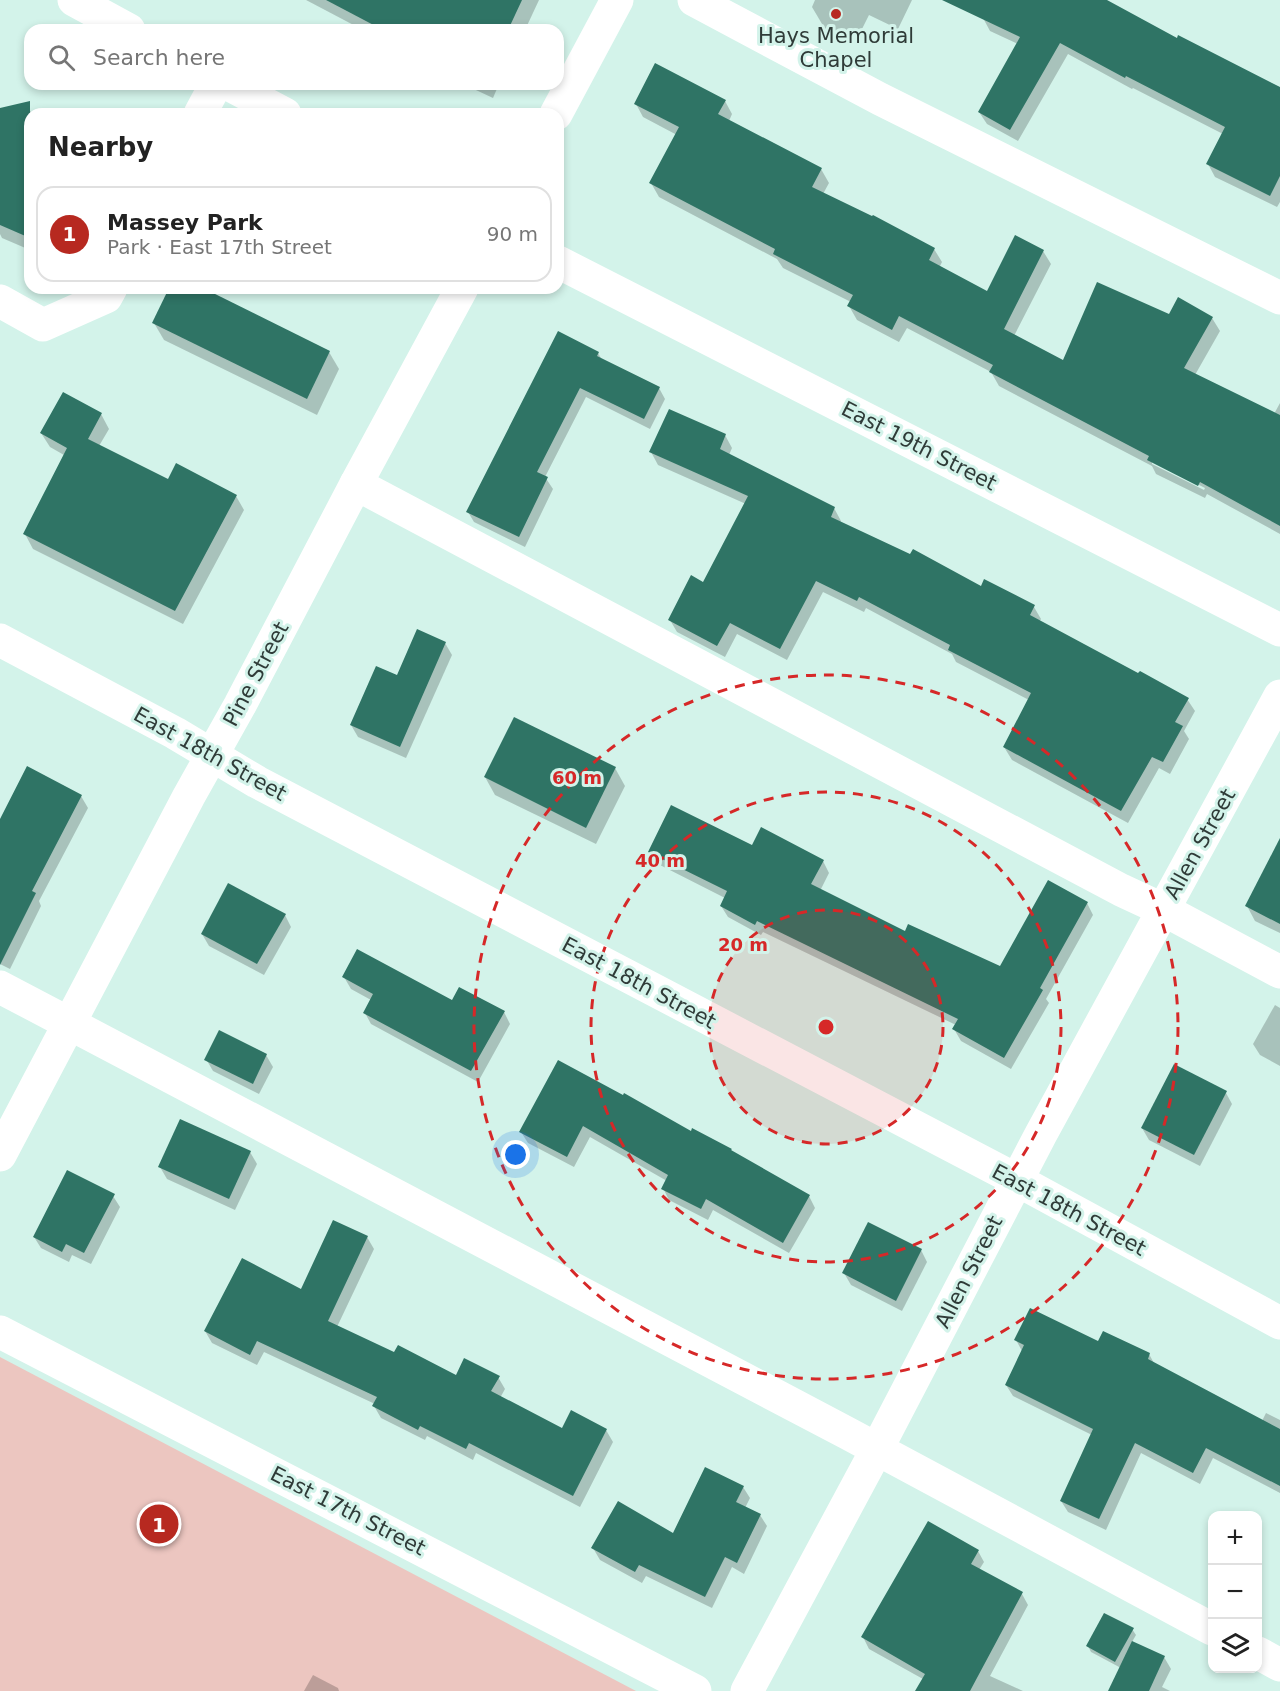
<!DOCTYPE html>
<html lang="en">
<head>
<meta charset="utf-8">
<style>
  :root { --surface:#fff; --page:#f6f6f6; --text:#222; --muted:#767676; --line:#e0e0e0; --accent:#b72920 }
  body { margin:0; font-family:"DejaVu Sans",sans-serif; background:var(--page); color:var(--text) }
  .controls { position:absolute; right:18px; bottom:18px; display:grid; overflow:hidden; border-radius:12px; box-shadow:0 3px 9px #0003 }
  .controls button { width:54px; height:54px; display:grid; place-items:center; padding:0; border:0; border-bottom:2px solid var(--line); background:var(--surface); color:var(--text); font:30px sans-serif }
  .you { position:absolute; left:516px; top:1155px; width:21px; height:21px; margin:-15px; border:4px solid #fff; border-radius:50%; background:#1a73e8; box-shadow:0 0 0 9px #1a73e833 }
  .badge { display:grid; place-items:center; width:39px; height:39px; border-radius:50%; background:var(--accent); color:#fff; font-size:20px; font-weight:700 }
  .pin { position:absolute; translate:-50% -50%; border:3px solid #fff; box-shadow:0 2px 6px #0006 }
  .list { margin:0; padding:0; list-style:none }
  h2 { display:flex; justify-content:space-between; align-items:center; height:78px; margin:0; padding:0 24px; font-size:26px }
  h2 small { font-size:20px; font-weight:400; color:var(--muted) }
  .list li { display:grid; grid-template-columns:39px 1fr auto; gap:18px; align-items:center; box-sizing:border-box; height:96px; margin:0 12px 12px; padding:0 12px; border:2px solid var(--line); border-radius:18px }
  .list b { display:block; font-size:22px; white-space:nowrap }
  .list p { margin:0; font-size:20px; white-space:nowrap; color:var(--muted) }
  .list em { font-size:20px; font-style:normal; color:var(--muted) }
  .icon { flex:none; width:33px; height:33px; fill:none; stroke:currentColor; stroke-width:2; stroke-linecap:round; stroke-linejoin:round }
  .map { position:relative; flex:none; width:1280px; height:1691px; overflow:hidden }
  .search { position:absolute; background:var(--surface); box-shadow:0 3px 9px #0003; left:24px; top:24px; width:540px; height:66px; display:flex; align-items:center; gap:15px; box-sizing:border-box; padding:0 21px; border-radius:18px; color:var(--muted); font-size:22px }
  .panel { position:absolute; background:var(--surface); box-shadow:0 3px 9px #0003; left:24px; top:108px; width:540px; height:186px; border-radius:18px }
  .map>svg:first-child { display:block }
  .green { fill:#ecc6c0 }
  .shadow { fill:#0003; fill-rule:evenodd }
  .building { fill:#2f7465 }
  .lines { fill:none; stroke-linecap:round; stroke-linejoin:round }
  .minor { stroke:#fff; stroke-width:33 }
  .ring { fill:none; stroke:#d62828; stroke-width:3; stroke-dasharray:10 8 }
  .poi-dot { fill:#b72920; stroke:#d3f3ea; stroke-width:2 }
  .labels { text-anchor:middle; dominant-baseline:central; stroke-width:6; stroke-linejoin:round; paint-order:stroke }
  .poi-label { font-size:21px; fill:#2f3b38; stroke:#d3f3ea }
  .street-label { font-size:21px; fill:#2f3b38; stroke:#d3f3ea }
  .centre { fill:#d62828; stroke:#d3f3ea; stroke-width:3 }
  .ring-label { font-size:18px; text-anchor:middle; font-weight:bold; fill:#d62828; stroke:#d3f3ea; stroke-width:6; stroke-linejoin:round; paint-order:stroke }
</style>
</head>
<body>
<div class="map">
<svg width="1280" height="1691" viewBox="0 0 1280 1691">
  <rect width="100%" height="100%" fill="#d3f3ea"/>
  <!-- green -->
  <polygon class="green" points="0,1357 636,1691 0,1691"/>
  <!-- shadow -->
  <g class="shadow">
    <polygon points="306,0 539,0 525,30 363,30"/>
    <polygon points="815,0 912,0 898,29 869,15 855,43 825,29 812,7"/>
    <polygon points="992,0 1104,0 1177,40 1280,88 1280,202 1277,207 1215,177 1208,164 1223,134 1133,88 1132,89 1068,54 1018,141 987,124 979,112 1018,44 990,31 983,18"/>
    <polygon points="463,84 499,84 493,98"/>
    <path d="M725,101L732,114L729,121L821,169L829,183L823,194L934,249L942,262L939,268L988,293L1043,251L1051,264L1014,336L1064,362L1169,316L1212,318L1220,331L1195,375L1274,414L1280,403V534L1207,494L1205,498L1156,474L1152,466L999,386L991,372L907,328L899,342L857,320L849,306L851,302L783,268L777,259L659,197L651,183L677,135L643,117L636,104ZM1152,461L1205,488L1204,490L1152,464Z"/>
    <polygon points="26,104 32,114 30,114 30,250 2,238 0,234 0,110"/>
    <polygon points="171,288 200,288 329,352 339,369 317,415 164,340 154,323"/>
    <polygon points="598,353 602,360 659,388 665,399 650,429 586,397 545,477 553,489 525,547 474,522 468,512"/>
    <polygon points="101,414 109,429 99,446 168,481 236,496 244,510 183,624 33,549 25,534 64,455 50,447 41,433"/>
    <polygon points="725,435 732,448 729,455 834,508 841,521 840,523 982,588 1034,607 1041,619 1039,622 1187,699 1195,711 1184,731 1189,739 1170,774 1159,768 1128,823 1012,760 1004,747 1029,700 956,662 952,654 866,608 864,612 823,592 787,660 737,634 725,657 677,632 670,620 704,584 746,504 658,465 651,452"/>
    <polygon points="445,643 452,655 406,758 358,737 351,725 397,677"/>
    <polygon points="615,768 625,786 596,844 495,795 485,777"/>
    <polygon points="81,796 88,808 39,901 41,906 10,969 0,964 0,822"/>
    <polygon points="752,847 823,861 829,873 820,891 906,933 1000,968 1087,903 1093,915 1046,999 1049,1003 1011,1069 961,1041 954,1029 956,1025 763,932 761,935 728,917 721,906 725,898 656,863 649,852"/>
    <polygon points="1280,859 1280,933 1255,921 1247,906"/>
    <polygon points="285,915 291,927 264,975 209,946 202,934"/>
    <polygon points="344,977 504,1012 510,1024 478,1082 371,1024 365,1013 371,1000 351,989"/>
    <polygon points="1275,1005 1280,1008 1280,1066 1260,1055 1253,1044"/>
    <polygon points="266,1055 273,1067 259,1094 213,1071 206,1059"/>
    <polygon points="558,1062 691,1133 693,1130 731,1150 733,1153 809,1196 815,1208 789,1253 713,1210 708,1220 669,1200 663,1188 667,1181 590,1137 574,1167 528,1143 521,1132"/>
    <polygon points="1226,1093 1232,1104 1200,1166 1149,1140 1142,1128"/>
    <polygon points="250,1152 257,1164 235,1210 167,1179 160,1167"/>
    <polygon points="113,1196 120,1207 91,1264 72,1255 69,1262 41,1248 34,1237"/>
    <polygon points="367,1237 374,1249 337,1327 395,1354 456,1377 498,1377 505,1389 500,1398 562,1430 606,1430 613,1442 580,1507 476,1453 473,1460 427,1436 425,1440 381,1418 374,1406 375,1404 264,1352 257,1365 212,1343 205,1331 302,1291"/>
    <polygon points="921,1250 927,1262 902,1311 851,1285 844,1273"/>
    <polygon points="1016,1340 1099,1343 1149,1354 1155,1365 1262,1421 1266,1413 1280,1420 1280,1493 1213,1458 1200,1484 1141,1453 1106,1530 1068,1512 1061,1501 1092,1435 1013,1396 1006,1385 1022,1351"/>
    <polygon points="743,1487 750,1498 745,1508 760,1515 767,1526 744,1574 732,1567 712,1608 646,1576 642,1583 600,1560 593,1548 674,1535"/>
    <polygon points="978,1551 984,1562 979,1570 1022,1594 1028,1605 990,1676 1023,1691 919,1691 923,1679 869,1649 863,1637"/>
    <polygon points="1132,1629 1136,1635 1132,1642 1164,1657 1171,1669 1162,1687 1170,1691 1110,1691 1121,1668 1091,1652 1088,1646"/>
    <polygon points="313,1675 338,1688 339,1691 304,1691"/>
  </g>
  <!-- building -->
  <g class="building">
    <polygon points="326,0 522,0 508,30 383,30"/>
    <polygon points="942,0 1107,0 1177,38 1178,35 1280,87 1280,176 1270,196 1206,164 1225,127 1126,76 1125,78 1060,43 1010,130 978,112 1020,37"/>
    <polygon points="655,63 726,100 718,114 822,168 812,187 872,216 873,215 935,248 929,260 987,291 1015,235 1044,250 1004,329 1063,360 1097,282 1169,314 1178,297 1213,317 1184,368 1280,415 1280,526 1200,482 1198,486 1147,460 1149,456 989,372 993,365 899,316 892,330 847,306 853,295 773,254 775,249 649,183 679,127 634,104"/>
    <polygon points="30,101 30,238 0,225 0,108"/>
    <polygon points="169,288 203,288 330,351 307,399 152,323"/>
    <polygon points="558,331 599,352 597,356 660,387 644,419 580,388 537,472 548,477 519,537 466,512"/>
    <polygon points="63,392 102,413 88,439 168,479 176,463 237,495 175,611 23,534 67,448 40,433"/>
    <polygon points="669,409 726,434 720,449 835,507 831,517 910,554 913,549 981,586 984,579 1035,605 1030,615 1138,673 1140,671 1189,698 1175,722 1183,726 1163,762 1152,757 1121,811 1003,747 1031,693 948,650 950,645 859,597 857,601 816,581 780,649 730,623 717,646 668,620 691,575 703,582 748,496 649,452"/>
    <polygon points="417,629 446,642 400,747 350,725 376,666 397,675"/>
    <polygon points="514,717 616,767 586,828 484,777"/>
    <polygon points="27,766 82,795 32,891 36,893 0,965 0,819"/>
    <polygon points="671,805 752,845 761,827 824,860 811,884 905,931 908,924 1000,966 1048,880 1088,902 1040,988 1043,990 1004,1058 952,1029 958,1019 757,921 755,925 720,906 727,891 648,852"/>
    <polygon points="1280,838 1280,924 1245,906"/>
    <polygon points="228,883 286,914 257,964 201,934"/>
    <polygon points="357,949 452,1000 459,987 505,1011 471,1071 363,1013 373,994 342,977"/>
    <polygon points="219,1030 267,1054 253,1084 204,1060"/>
    <polygon points="558,1060 623,1095 624,1093 691,1131 692,1128 732,1149 731,1150 810,1195 783,1243 706,1199 701,1209 661,1189 668,1175 583,1126 567,1157 519,1132"/>
    <polygon points="1174,1064 1227,1091 1194,1155 1141,1128"/>
    <polygon points="180,1119 251,1151 229,1199 158,1167"/>
    <polygon points="67,1170 115,1194 84,1253 66,1244 62,1252 33,1237"/>
    <polygon points="333,1220 368,1236 328,1321 394,1352 398,1345 456,1375 464,1358 500,1376 491,1391 562,1428 571,1410 607,1429 573,1496 469,1443 466,1449 420,1426 418,1430 372,1406 377,1397 257,1341 250,1355 204,1331 242,1258 301,1289"/>
    <polygon points="868,1222 922,1249 896,1301 842,1273"/>
    <polygon points="1030,1308 1098,1341 1103,1331 1150,1353 1148,1359 1280,1429 1280,1486 1206,1448 1193,1473 1135,1443 1099,1519 1060,1501 1093,1429 1005,1385 1024,1345 1014,1340"/>
    <polygon points="705,1467 744,1486 736,1502 761,1514 737,1563 725,1557 705,1597 639,1565 635,1572 591,1548 618,1501 673,1533"/>
    <polygon points="928,1521 979,1550 971,1564 1023,1592 970,1691 915,1691 925,1674 861,1637"/>
    <polygon points="1104,1613 1134,1628 1115,1662 1086,1646"/>
    <polygon points="1132,1641 1165,1656 1149,1691 1108,1691"/>
  </g>
  <g class="lines">
    <!-- minor -->
    <g class="minor">
      <polyline points="74,0 129,30"/>
      <polyline points="694,0 880,99 1280,298"/>
      <polyline points="228,84 285,114"/>
      <polyline points="200,114 216,84"/>
      <polyline points="556,114 617,0"/>
      <polyline points="558,262 1280,630"/>
      <polyline points="0,301 43,325 106,297 111,288"/>
      <polyline points="356,484 1121,890 1164,910 1280,972"/>
      <polyline points="0,640 175,733 257,782 1017,1180 1280,1323"/>
      <polyline points="0,987 847,1433 1212,1629"/>
      <polyline points="0,1155 189,796 240,705 356,484 462,288"/>
      <polyline points="0,1332 695,1691"/>
      <polyline points="1258,1653 1280,1665"/>
      <polyline points="747,1691 877,1449 1041,1134 1280,696"/>
    </g>
  </g>
  <!-- distance rings -->
  <circle cx="826" cy="1027" r="117" fill="#d62828" fill-opacity=".12"/>
  <g class="ring">
    <circle cx="826" cy="1027" r="117"/>
    <circle cx="826" cy="1027" r="235"/>
    <circle cx="826" cy="1027" r="352"/>
  </g>
  <!-- markers -->
  <circle class="poi-dot" cx="836" cy="14" r="6"/>
  <g class="labels">
    <!-- poi labels -->
    <g class="poi-label">
      <text x="836" y="36">Hays Memorial<tspan x="836" dy="24">Chapel</tspan></text>
    </g>
    <!-- street labels -->
    <g class="street-label">
      <text transform="translate(919 446) rotate(27)">East 19th Street</text>
      <text transform="translate(256 674) rotate(-62)">Pine Street</text>
      <text transform="translate(210 754) rotate(29)">East 18th Street</text>
      <text transform="translate(1200 844) rotate(-61)">Allen Street</text>
      <text transform="translate(639 983) rotate(28)">East 18th Street</text>
      <text transform="translate(1069 1210) rotate(28)">East 18th Street</text>
      <text transform="translate(969 1272) rotate(-63)">Allen Street</text>
      <text transform="translate(348 1511) rotate(27)">East 17th Street</text>
    </g>
  </g>
  <circle cx="826" cy="1027" r="9" class="centre"/>
  <g class="ring-label">
    <text x="577" y="784">60 m</text>
    <text x="660" y="867">40 m</text>
    <text x="743" y="951">20 m</text>
  </g>
</svg>
<div class="controls">
<button>+</button>
<button>−</button>
<button><svg class="icon" aria-label="layers" viewBox="0 0 24 24"><path d="M12 4l9 5-9 5-9-5zM3 14l9 5 9-5"/></svg></button>
</div>
<div class="you"></div>
<div class="pin badge" style="left:159px;top:1524px">1</div>
<div class="search"><svg class="icon" aria-label="search" viewBox="0 0 24 24"><circle cx="10" cy="10" r="6"/><path d="M15 15l6 6"/></svg>Search here</div>
<section class="panel">
<h2>Nearby<small></small></h2>
<ul class="list">
<li><span class="badge">1</span><div><b>Massey Park</b><p>Park · East 17th Street</p></div><em>90 m</em></li>
</ul>
</section>
</div>
</body>
</html>
